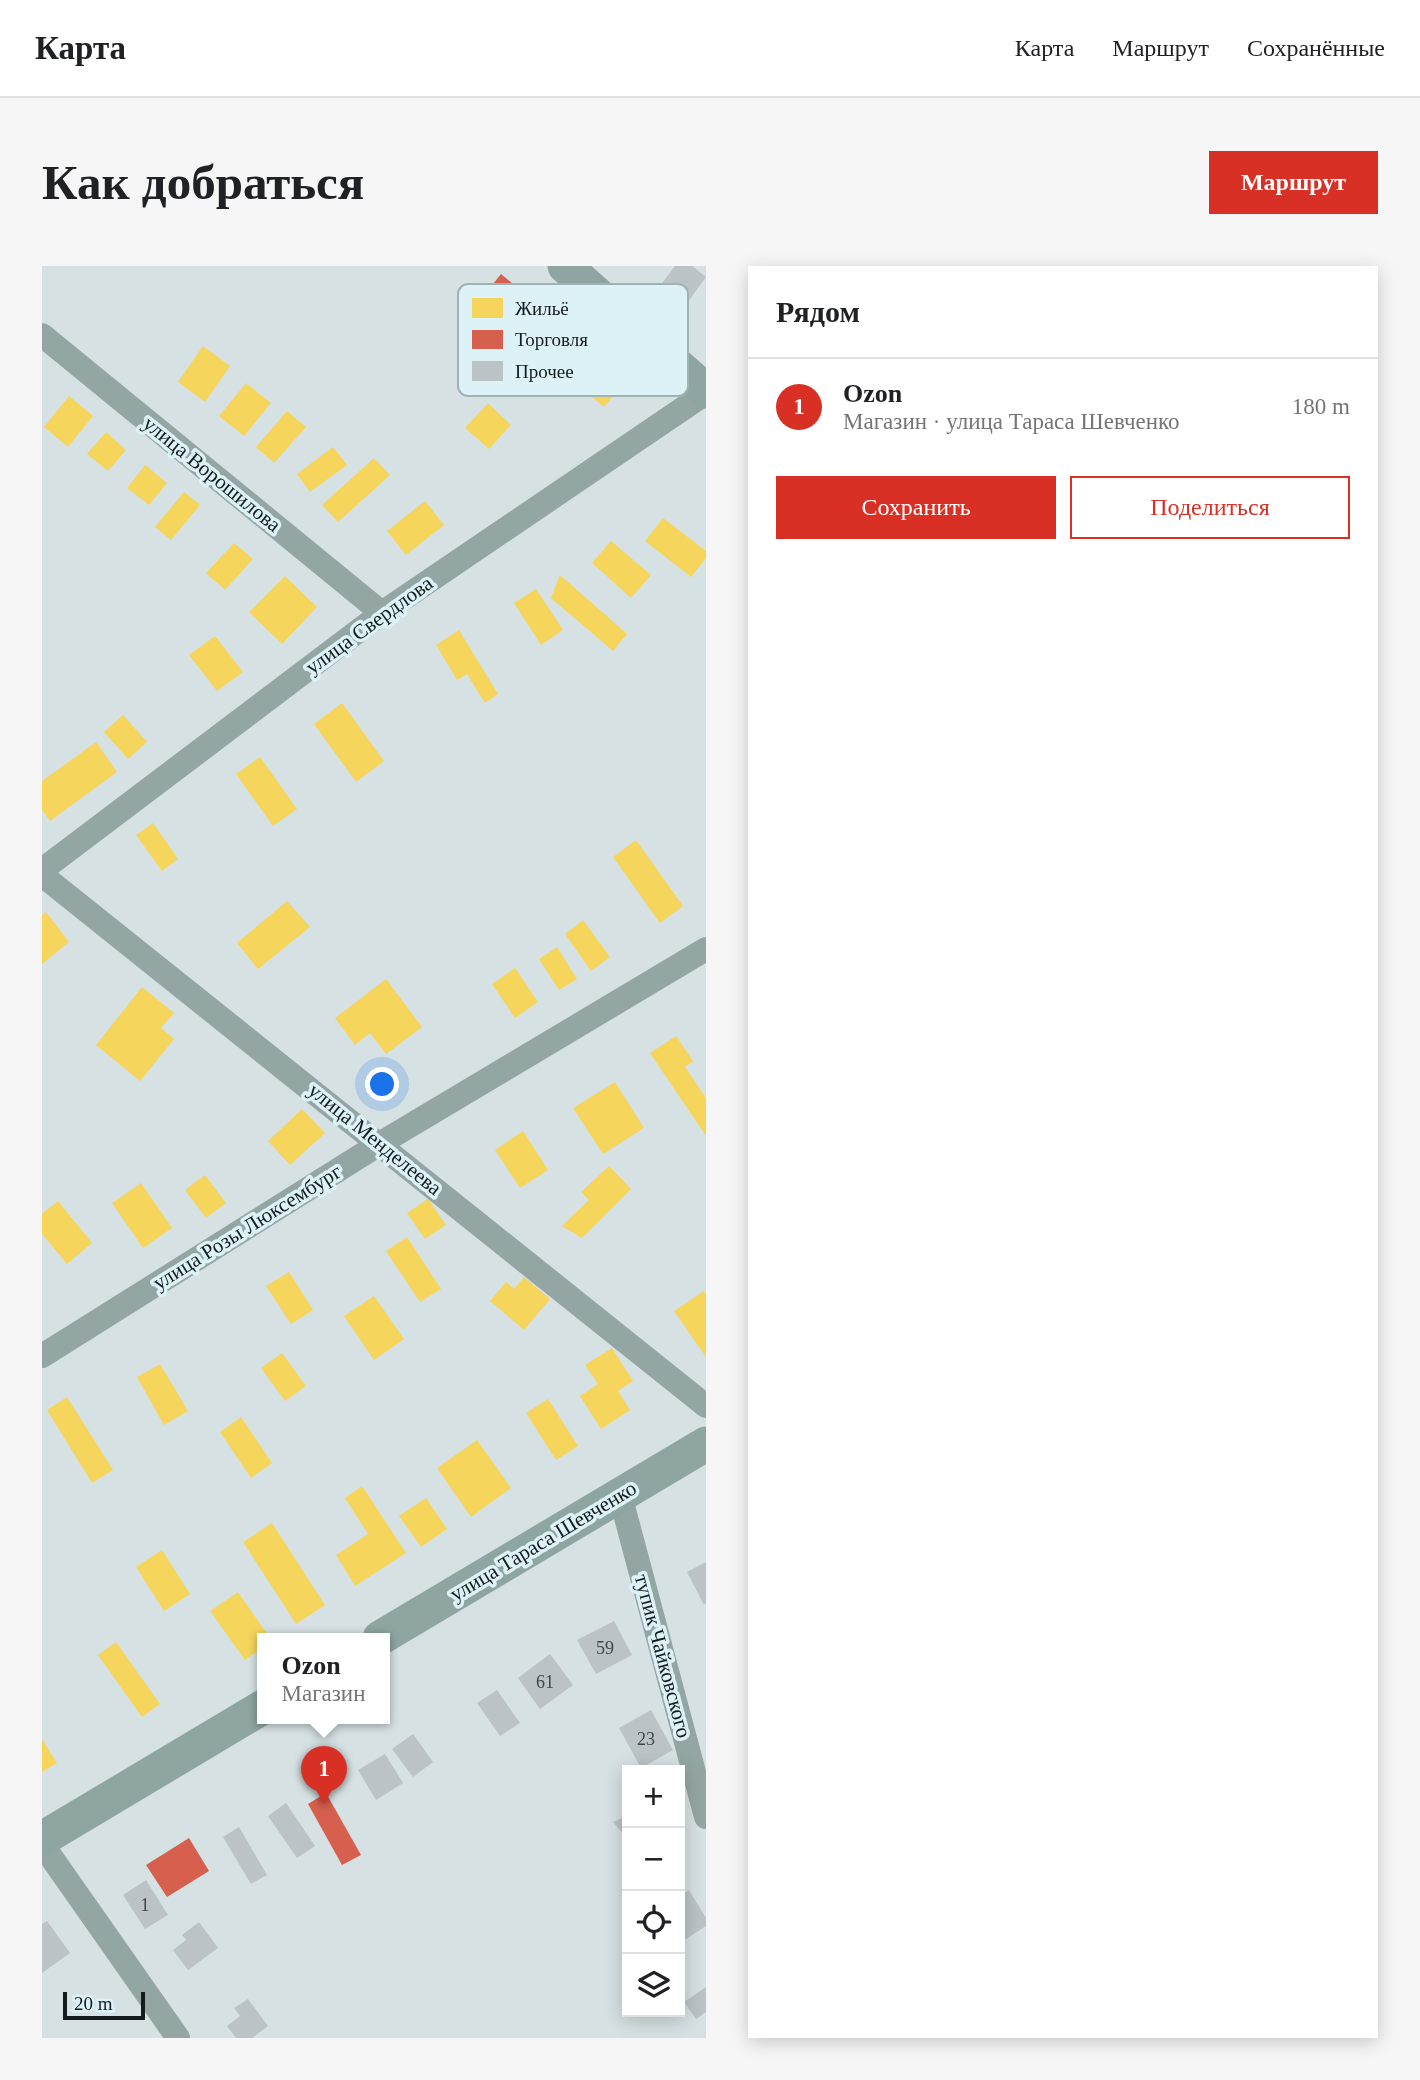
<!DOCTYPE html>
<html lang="ru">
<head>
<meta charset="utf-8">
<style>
  :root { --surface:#fff; --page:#f6f6f6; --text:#202124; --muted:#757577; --line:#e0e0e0; --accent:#d93025 }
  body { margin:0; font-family:"Times New Roman",serif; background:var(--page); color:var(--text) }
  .controls { position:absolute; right:21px; bottom:21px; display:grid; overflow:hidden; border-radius:0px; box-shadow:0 4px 18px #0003 }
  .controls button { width:63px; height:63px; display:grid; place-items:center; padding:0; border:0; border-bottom:2px solid var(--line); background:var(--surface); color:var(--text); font:35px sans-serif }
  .scale { position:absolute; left:21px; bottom:18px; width:82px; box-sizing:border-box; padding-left:7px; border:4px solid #141c1d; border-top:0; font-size:19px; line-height:24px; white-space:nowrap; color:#141c1d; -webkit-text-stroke:5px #ddf2f6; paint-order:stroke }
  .you { position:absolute; left:341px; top:819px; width:24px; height:24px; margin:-18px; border:5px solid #fff; border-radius:50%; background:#1a73e8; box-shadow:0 0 0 10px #1a73e833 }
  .badge { display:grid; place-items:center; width:46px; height:46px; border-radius:50%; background:var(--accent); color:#fff; font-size:23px; font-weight:700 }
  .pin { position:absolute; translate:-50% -58px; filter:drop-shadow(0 2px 4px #0008) }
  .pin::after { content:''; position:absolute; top:37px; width:24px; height:21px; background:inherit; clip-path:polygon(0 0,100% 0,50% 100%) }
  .popup { position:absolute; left:215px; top:1367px; width:133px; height:91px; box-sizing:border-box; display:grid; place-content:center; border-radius:0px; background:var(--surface); filter:drop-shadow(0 2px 5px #0005); font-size:23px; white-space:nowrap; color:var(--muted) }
  .popup b { font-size:26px; color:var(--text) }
  .popup::after { content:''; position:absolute; left:50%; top:100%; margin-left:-14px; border:14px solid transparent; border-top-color:var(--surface) }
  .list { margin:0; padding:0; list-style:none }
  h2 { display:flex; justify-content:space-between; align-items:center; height:91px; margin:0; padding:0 28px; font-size:30px }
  h2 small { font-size:23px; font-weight:400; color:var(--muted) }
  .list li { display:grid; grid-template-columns:46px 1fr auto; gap:21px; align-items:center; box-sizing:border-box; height:98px; padding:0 28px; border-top:2px solid var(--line) }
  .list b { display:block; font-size:26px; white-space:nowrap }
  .list p { margin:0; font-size:23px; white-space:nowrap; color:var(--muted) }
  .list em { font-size:23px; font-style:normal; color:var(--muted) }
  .actions { display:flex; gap:14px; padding:21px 28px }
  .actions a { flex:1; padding:16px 0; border:2px solid var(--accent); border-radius:0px; text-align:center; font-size:24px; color:var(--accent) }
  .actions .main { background:var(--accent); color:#fff }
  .icon { flex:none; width:38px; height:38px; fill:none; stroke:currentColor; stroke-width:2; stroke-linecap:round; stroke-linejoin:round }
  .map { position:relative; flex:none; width:664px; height:1772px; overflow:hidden; border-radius:0px }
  header { display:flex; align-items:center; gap:42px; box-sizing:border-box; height:98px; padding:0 35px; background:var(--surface); border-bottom:2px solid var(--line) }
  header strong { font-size:33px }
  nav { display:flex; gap:38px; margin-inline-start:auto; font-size:24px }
  .intro { display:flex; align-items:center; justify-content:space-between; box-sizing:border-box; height:168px; padding:0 42px }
  h1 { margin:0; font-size:49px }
  .button { padding:18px 32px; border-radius:0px; background:var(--accent); color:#fff; font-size:24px; font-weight:700 }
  main { display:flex; gap:42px; padding:0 42px }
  aside { flex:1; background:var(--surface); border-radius:0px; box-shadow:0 4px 18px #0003 }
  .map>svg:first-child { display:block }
  .homes { fill:#f6d55c }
  .shops { fill:#d6604d }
  .building { fill:#bbc3c6 }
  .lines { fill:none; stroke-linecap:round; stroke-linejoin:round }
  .street { stroke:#94a6a4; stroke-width:24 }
  .secondary { stroke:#8ea5a2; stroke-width:35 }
  .labels { text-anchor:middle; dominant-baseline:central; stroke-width:7; stroke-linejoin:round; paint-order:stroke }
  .number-label { font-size:18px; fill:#3e4647 }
  .street-label { font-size:21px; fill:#141c1d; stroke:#ddf2f6 }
  .key { fill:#ddf2f6; stroke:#a1b2b5; stroke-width:2 }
  .key-label { font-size:19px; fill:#141c1d }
</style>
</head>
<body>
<header>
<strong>Карта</strong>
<nav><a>Карта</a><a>Маршрут</a><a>Сохранённые</a></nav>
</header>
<div class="intro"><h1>Как добраться</h1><a class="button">Маршрут</a></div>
<main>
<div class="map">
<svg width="664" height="1772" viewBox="0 0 664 1772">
  <rect width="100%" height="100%" fill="#d6e1e3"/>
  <!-- homes -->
  <g class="homes">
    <polygon points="161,80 188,100 163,136 136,116"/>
    <polygon points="557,82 589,109 562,141 530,114"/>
    <polygon points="204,117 229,137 202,170 177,150"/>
    <polygon points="27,130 51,150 26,181 2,161"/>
    <polygon points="446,137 469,159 447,183 423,162"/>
    <polygon points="245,145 264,161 232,197 214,181"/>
    <polygon points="64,166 84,184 66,205 45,188"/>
    <polygon points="291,181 305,199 268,226 255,208"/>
    <polygon points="332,192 348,209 296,256 280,239"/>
    <polygon points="103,199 125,217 107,239 85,222"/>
    <polygon points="142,226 158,239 129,274 113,261"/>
    <polygon points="383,235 402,259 364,289 345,265"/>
    <polygon points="621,252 664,285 664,292 649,311 603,275"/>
    <polygon points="569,275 609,309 589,332 550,297"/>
    <polygon points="192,277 211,293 183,324 164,307"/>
    <polygon points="518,309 585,368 571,385 509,332"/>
    <polygon points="243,310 275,341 240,378 207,346"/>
    <polygon points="494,323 521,364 499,379 472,337"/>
    <polygon points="417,364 456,428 443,437 425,408 415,414 394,379"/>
    <polygon points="173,370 201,406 175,425 147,389"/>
    <polygon points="300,437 342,495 314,516 272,458"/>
    <polygon points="81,449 105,476 86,493 62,466"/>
    <polygon points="54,476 75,506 8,555 0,544 0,515"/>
    <polygon points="218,491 255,543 231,560 194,508"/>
    <polygon points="111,557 136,593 120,605 94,569"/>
    <polygon points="594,574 641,640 618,657 571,591"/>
    <polygon points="245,635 268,661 216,703 195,677"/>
    <polygon points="4,646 27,676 0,698 0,649"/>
    <polygon points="541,654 568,691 549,705 523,668"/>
    <polygon points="515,681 535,713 517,724 497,693"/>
    <polygon points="473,702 496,736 473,752 450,718"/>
    <polygon points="344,713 380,761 344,788 328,767 313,779 293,752"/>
    <polygon points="100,721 132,747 119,762 132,773 98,815 54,779"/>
    <polygon points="634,770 651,795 643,801 664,832 664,870 608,787"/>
    <polygon points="573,816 602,862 561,888 531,842"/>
    <polygon points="260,843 283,867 248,899 226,875"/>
    <polygon points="481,865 506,904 478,922 453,884"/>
    <polygon points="567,900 589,923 540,972 520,960 547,934 539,926"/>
    <polygon points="163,909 184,937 164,952 143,924"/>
    <polygon points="99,917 130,962 101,982 70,937"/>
    <polygon points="386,933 404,959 383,973 365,947"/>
    <polygon points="16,935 50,977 25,998 0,968 0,948"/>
    <polygon points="365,971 399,1023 378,1036 344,985"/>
    <polygon points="247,1006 271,1044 249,1058 224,1020"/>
    <polygon points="482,1011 508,1033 482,1064 448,1035 464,1016 472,1023"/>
    <polygon points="662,1025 664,1029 664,1091 632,1045"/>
    <polygon points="332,1030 362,1073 332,1094 302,1050"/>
    <polygon points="570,1082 591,1115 576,1125 588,1144 559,1163 538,1130 556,1118 543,1099"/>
    <polygon points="240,1087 264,1120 243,1135 219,1102"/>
    <polygon points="118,1098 146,1145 122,1159 95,1111"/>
    <polygon points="25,1131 71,1204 50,1217 5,1144"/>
    <polygon points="506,1133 536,1180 514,1194 484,1147"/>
    <polygon points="199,1151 230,1197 209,1212 178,1166"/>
    <polygon points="435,1174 469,1222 429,1251 395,1202"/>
    <polygon points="320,1220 364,1287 313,1320 294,1289 326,1268 303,1232"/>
    <polygon points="384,1232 405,1263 379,1281 357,1250"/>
    <polygon points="230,1257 283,1339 254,1358 201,1276"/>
    <polygon points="120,1284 148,1328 122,1345 94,1301"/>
    <polygon points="196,1326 228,1372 221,1372 221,1381 203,1394 168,1345"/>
    <polygon points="74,1376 118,1438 100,1451 56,1389"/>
    <polygon points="0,1473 15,1497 0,1506"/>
  </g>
  <!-- shops -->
  <g class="shops">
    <polygon points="459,8 489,33 447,87 416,62"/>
    <polygon points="284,1527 319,1589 300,1599 266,1538"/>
    <polygon points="147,1572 167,1605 125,1631 104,1599"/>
  </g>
  <!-- building -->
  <g class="building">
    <polygon points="633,0 650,0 664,11 640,44 615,24"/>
    <polygon points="664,1296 664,1337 662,1339 645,1306"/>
    <polygon points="572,1355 590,1389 554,1408 535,1374"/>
    <polygon points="508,1388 531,1419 498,1443 476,1412"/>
    <polygon points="455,1424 478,1457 458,1470 435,1437"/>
    <polygon points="609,1444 631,1484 599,1502 577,1462"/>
    <polygon points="371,1468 391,1496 371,1511 350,1483"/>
    <polygon points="343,1488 361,1517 334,1534 316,1504"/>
    <polygon points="244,1537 273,1580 255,1592 226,1550"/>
    <polygon points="585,1550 585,1572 571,1556"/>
    <polygon points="197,1561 225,1609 209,1618 181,1571"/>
    <polygon points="104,1614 126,1649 103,1663 81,1629"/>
    <polygon points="647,1624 664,1652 664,1660 638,1677 638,1630"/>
    <polygon points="5,1655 28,1687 0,1707 0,1658"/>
    <polygon points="157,1656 176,1682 146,1704 131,1684 144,1674 140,1669"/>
    <polygon points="664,1721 664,1746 654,1753 642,1736"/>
    <polygon points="206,1733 226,1760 210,1772 194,1772 185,1760 198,1750 192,1742"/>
  </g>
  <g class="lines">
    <!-- street -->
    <g class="street">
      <polyline points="0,69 340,347"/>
      <polyline points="0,604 340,347 664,127"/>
      <polyline points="0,609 664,1140"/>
      <polyline points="0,1090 339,877 664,683"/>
      <polyline points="578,1229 664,1551"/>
      <polyline points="0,1578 136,1772"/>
    </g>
    <!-- secondary -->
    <g class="secondary">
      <polyline points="523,0 664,125"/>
      <polyline points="338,1372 664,1178"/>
      <polyline points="0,1573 221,1441"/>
    </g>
  </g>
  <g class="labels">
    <!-- number labels -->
    <g class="number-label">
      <text x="563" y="1382">59</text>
      <text x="503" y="1416">61</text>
      <text x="604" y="1473">23</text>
      <text x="103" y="1639">1</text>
    </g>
    <!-- street labels -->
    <g class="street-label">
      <text transform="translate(170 208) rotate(39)">улица Ворошилова</text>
      <text transform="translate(327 359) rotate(-36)">улица Свердлова</text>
      <text transform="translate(333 873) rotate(39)">улица Менделеева</text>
      <text transform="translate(205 961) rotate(-32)">улица Розы Люксембург</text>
      <text transform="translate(501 1275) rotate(-31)">улица Тараса Шевченко</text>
      <text transform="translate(621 1390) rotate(75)">тупик Чайковского</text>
    </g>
  </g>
  <!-- legend -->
  <rect x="416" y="18" width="230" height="112" rx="10" class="key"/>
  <rect x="430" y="32" width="31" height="20" fill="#f6d55c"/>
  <rect x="430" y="64" width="31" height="19" fill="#d6604d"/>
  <rect x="430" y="95" width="31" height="20" fill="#bbc3c6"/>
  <g class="key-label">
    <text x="473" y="49">Жильё</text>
    <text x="473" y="80">Торговля</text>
    <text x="473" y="112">Прочее</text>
  </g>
</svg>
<div class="controls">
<button>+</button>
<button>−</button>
<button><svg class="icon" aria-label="locate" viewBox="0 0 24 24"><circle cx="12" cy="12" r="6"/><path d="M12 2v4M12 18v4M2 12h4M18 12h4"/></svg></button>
<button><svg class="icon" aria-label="layers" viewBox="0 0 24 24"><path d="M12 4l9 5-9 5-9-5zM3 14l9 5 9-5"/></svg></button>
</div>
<div class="scale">20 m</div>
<div class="you"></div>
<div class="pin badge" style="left:282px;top:1538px">1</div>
<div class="popup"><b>Ozon</b>Магазин</div>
</div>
<aside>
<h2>Рядом<small></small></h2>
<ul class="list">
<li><span class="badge">1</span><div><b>Ozon</b><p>Магазин · улица Тараса Шевченко</p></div><em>180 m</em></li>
</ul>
<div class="actions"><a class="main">Сохранить</a><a>Поделиться</a></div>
</aside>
</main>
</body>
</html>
